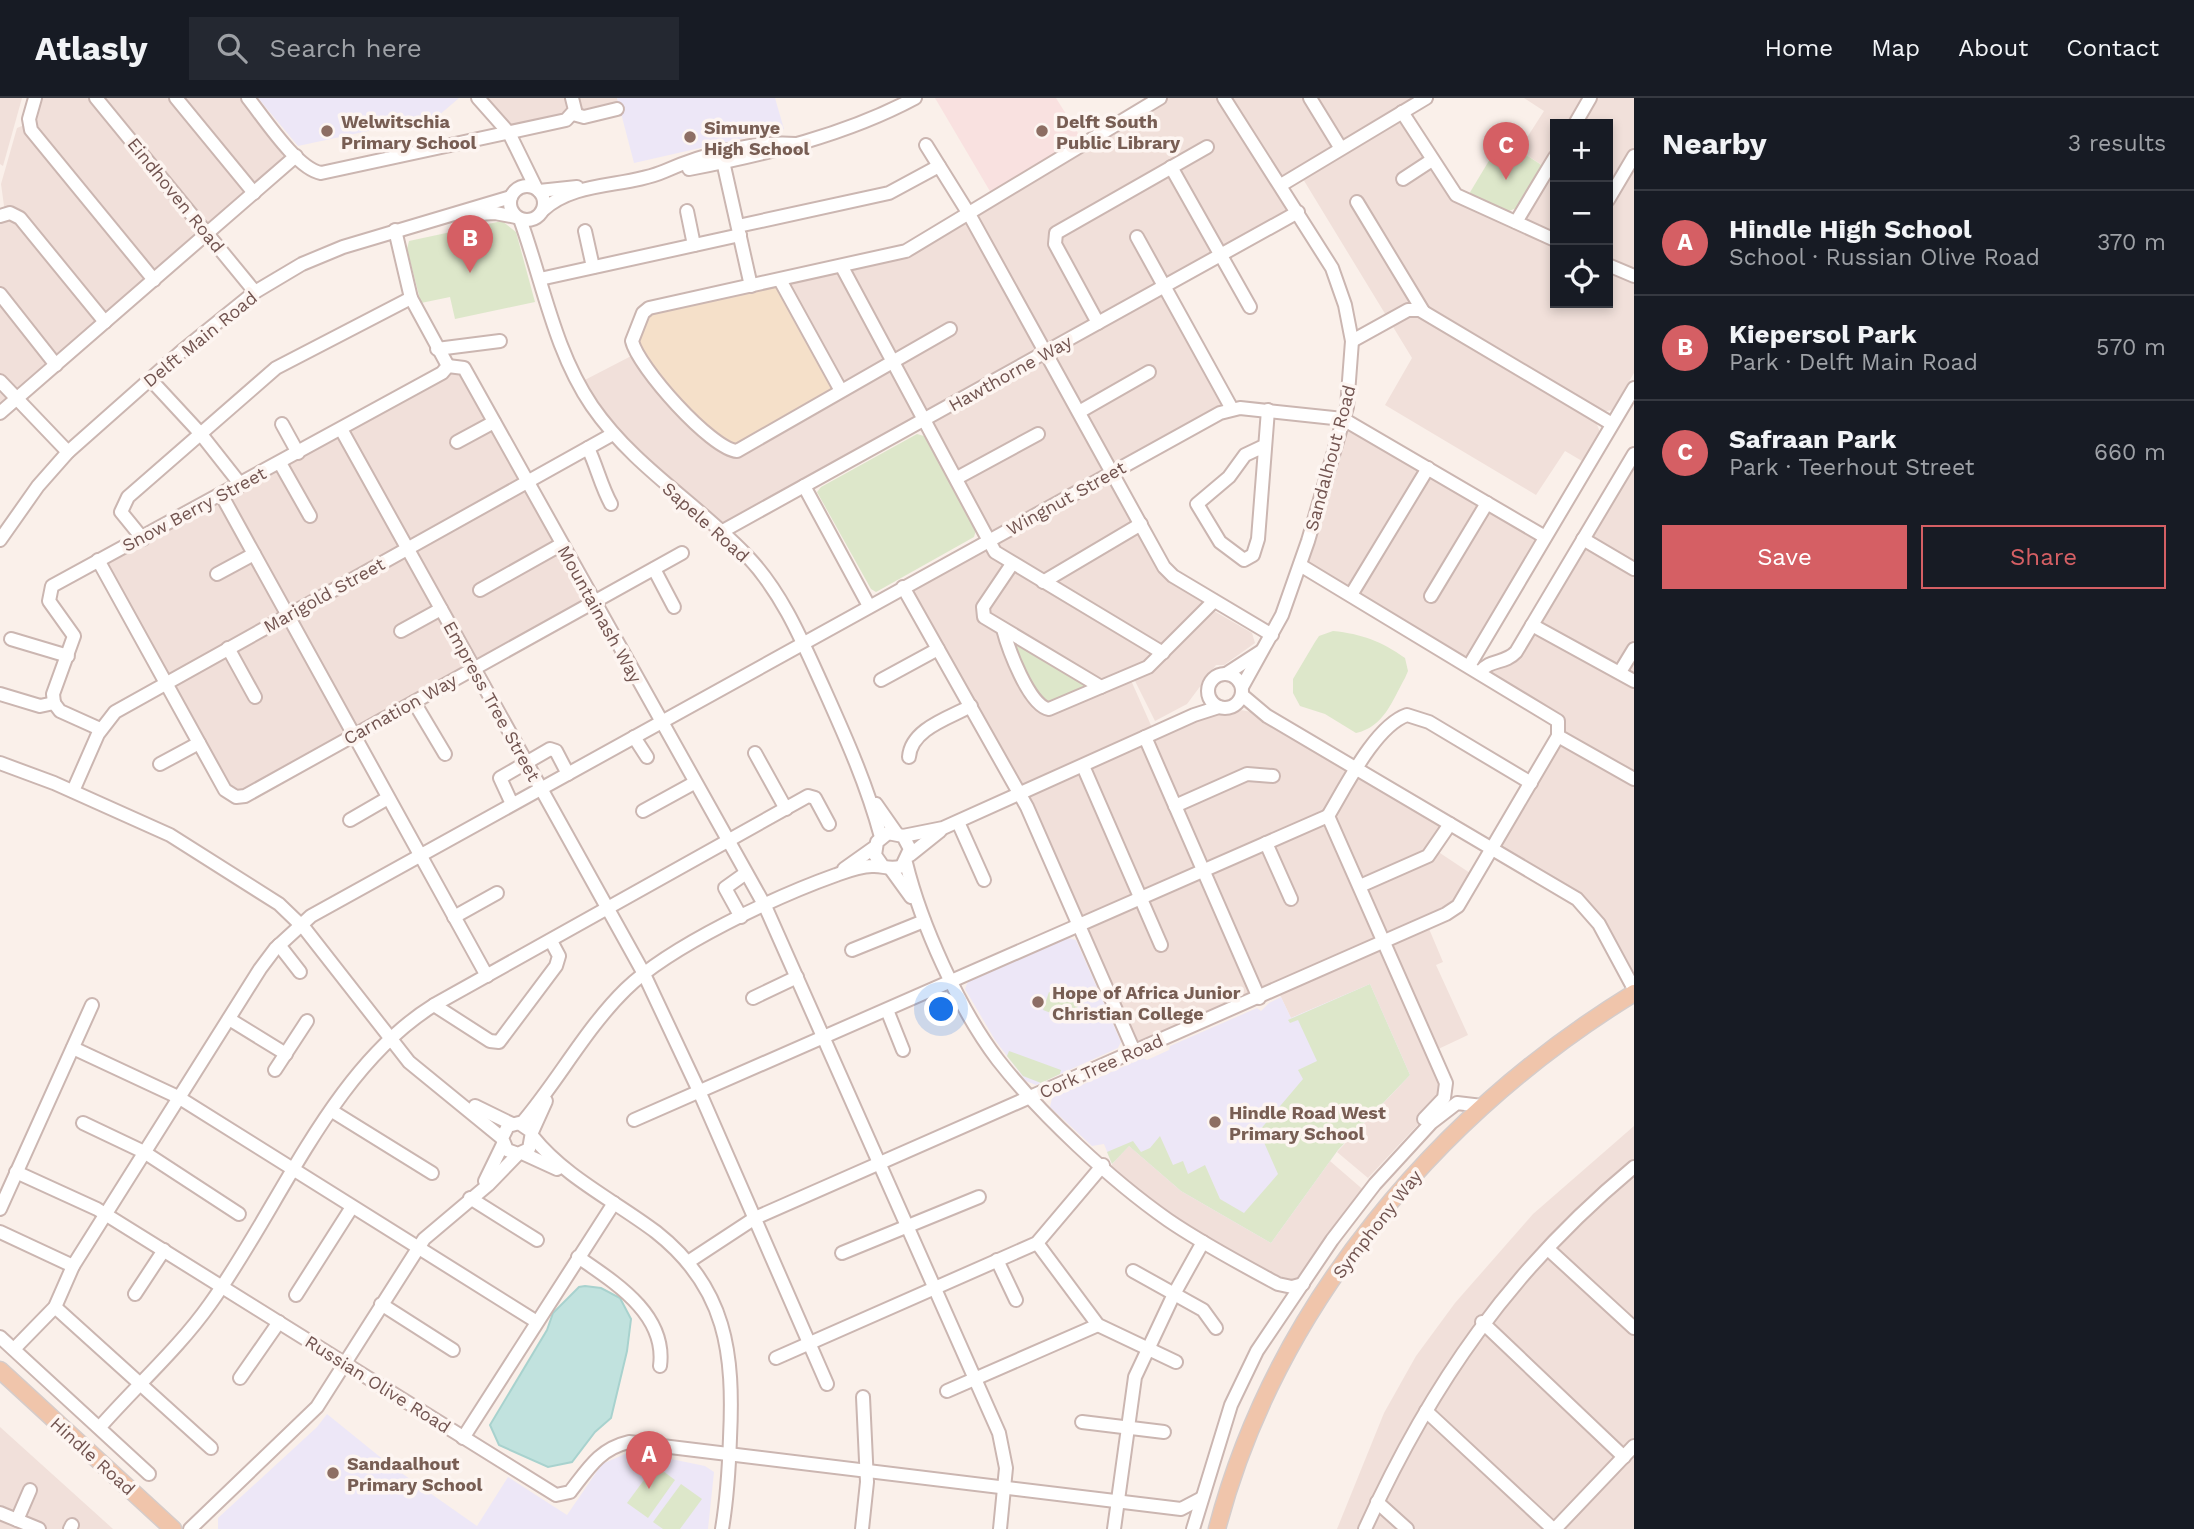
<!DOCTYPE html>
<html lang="en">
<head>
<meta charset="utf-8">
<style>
  :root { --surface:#171b24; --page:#242831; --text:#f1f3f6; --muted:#9ea1a6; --line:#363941; --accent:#d55f64 }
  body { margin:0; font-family:"Work Sans",sans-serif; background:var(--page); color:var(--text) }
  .controls { position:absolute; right:21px; top:21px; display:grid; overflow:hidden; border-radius:0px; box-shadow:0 4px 10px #0003 }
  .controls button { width:63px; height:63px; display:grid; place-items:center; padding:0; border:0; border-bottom:2px solid var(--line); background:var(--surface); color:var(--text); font:35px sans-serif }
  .you { position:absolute; left:942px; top:912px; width:24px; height:24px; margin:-18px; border:5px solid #fff; border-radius:50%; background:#1a73e8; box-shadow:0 0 0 10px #1a73e833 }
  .badge { display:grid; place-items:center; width:46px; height:46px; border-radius:50%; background:var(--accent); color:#fff; font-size:23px; font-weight:700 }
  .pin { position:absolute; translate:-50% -58px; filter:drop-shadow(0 2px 4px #0008) }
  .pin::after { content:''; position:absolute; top:37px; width:24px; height:21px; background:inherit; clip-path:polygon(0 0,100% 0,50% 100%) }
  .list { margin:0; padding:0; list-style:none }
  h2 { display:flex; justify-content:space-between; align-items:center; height:91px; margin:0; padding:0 28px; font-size:30px }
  h2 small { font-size:23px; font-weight:400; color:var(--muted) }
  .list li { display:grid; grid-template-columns:46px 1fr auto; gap:21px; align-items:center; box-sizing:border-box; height:105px; padding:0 28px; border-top:2px solid var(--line) }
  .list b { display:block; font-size:26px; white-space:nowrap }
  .list p { margin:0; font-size:23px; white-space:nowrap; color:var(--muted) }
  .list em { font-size:23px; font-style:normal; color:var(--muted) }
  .actions { display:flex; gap:14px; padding:21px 28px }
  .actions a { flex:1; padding:16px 0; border:2px solid var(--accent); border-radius:0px; text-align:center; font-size:24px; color:var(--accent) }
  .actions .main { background:var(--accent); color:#fff }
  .icon { flex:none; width:38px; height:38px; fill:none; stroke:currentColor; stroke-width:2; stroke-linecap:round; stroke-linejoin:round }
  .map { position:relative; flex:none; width:1634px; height:1431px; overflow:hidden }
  header { display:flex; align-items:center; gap:42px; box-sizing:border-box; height:98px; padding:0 35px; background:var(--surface); border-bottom:2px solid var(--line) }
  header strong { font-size:33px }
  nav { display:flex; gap:38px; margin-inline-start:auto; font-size:24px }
  .search { width:490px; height:63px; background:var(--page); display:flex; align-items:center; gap:18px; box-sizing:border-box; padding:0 24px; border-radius:0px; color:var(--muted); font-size:26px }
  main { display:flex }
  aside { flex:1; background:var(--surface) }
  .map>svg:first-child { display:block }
  .residential { fill:#f1e0da; fill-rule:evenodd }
  .commercial { fill:#f9e1e0 }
  .education { fill:#ede7f7 }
  .green { fill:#dde7ca }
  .sand { fill:#f5e0c9 }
  .water { fill:#c1e2de; stroke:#a8d2ce; stroke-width:2 }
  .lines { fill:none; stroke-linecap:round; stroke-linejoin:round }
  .minor-casing { stroke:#cbb6b1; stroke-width:16 }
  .major-casing { stroke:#d5ccca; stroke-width:19 }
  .minor { stroke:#fff; stroke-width:12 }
  .major { stroke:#f0c5ab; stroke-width:16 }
  .education-dot { fill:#8d6e63; stroke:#fdf5f1; stroke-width:2.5 }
  .labels { text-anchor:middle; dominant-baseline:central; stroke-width:7; stroke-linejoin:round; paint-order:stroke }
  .education-label { font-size:18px; font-weight:bold; fill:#785e54; stroke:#fdf5f1; text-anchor:start }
  .street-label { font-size:18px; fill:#725450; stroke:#fdf5f1 }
</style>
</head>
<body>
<header>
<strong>Atlasly</strong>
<div class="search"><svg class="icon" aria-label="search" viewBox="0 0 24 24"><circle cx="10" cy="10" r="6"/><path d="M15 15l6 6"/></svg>Search here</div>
<nav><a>Home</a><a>Map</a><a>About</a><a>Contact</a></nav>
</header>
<main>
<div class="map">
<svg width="1634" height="1431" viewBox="0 0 1634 1431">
  <rect width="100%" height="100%" fill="#faf0ea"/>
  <!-- residential -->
  <g class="residential">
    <polygon points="0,0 22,0 3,68 0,66"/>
    <polygon points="36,0 249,0 296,58 0,315 0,118 5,115 1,86 17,30 29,25"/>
    <polygon points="479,0 617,0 621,11 509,35"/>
    <path d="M1159,0H1426L1403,14L1449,89L1517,124L1548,71L1519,52L1544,13L1524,0H1634V275L1612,312L1602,314L1596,324L1600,334L1582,363L1565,353L1536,397L1385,307L1412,260L1303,81L1321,71L1316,65L1282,87L1298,114L1165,189L1233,311L1113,375L1165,469L1215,503L1129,578L1154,634L1219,608L1268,617L1450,726L1434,751L1476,779L1461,805L1427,826L1443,864L1436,867L1468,937L1432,954L1446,985L1440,1003L1368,1080L1337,1054L1410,977L1370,886L1291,920L1278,893L1135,953L1027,709L904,489L989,441L925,322L721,434L641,365L579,285L637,255L720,347L780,181L881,160ZM1555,26H1608V205H1555ZM1003,532L1100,590L1051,611Z"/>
    <polygon points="464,270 594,504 234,699 97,462 442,275"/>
    <polygon points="1343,322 1545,439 1469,567 1300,467"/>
    <polygon points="1634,358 1634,889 1594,817 1493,750 1561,631 1483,570 1504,564"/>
    <polygon points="1214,513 1252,535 1255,545 1224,567 1216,567 1187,606 1155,623 1133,579 1153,570"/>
    <polygon points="1634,1028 1634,1431 1337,1431 1384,1315 1416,1258 1455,1205 1533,1116"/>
    <polygon points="1128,1047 1181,1093 1271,1145 1330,1063 1367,1095 1292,1189 1204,1144 1108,1071"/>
    <polygon points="0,1329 113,1431 0,1431"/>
  </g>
  <!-- commercial -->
  <polygon class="commercial" points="935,0 1056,0 1081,40 991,95"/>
  <!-- education -->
  <g class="education">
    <polygon points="258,0 459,0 438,18 298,48"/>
    <polygon points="617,0 775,0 784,31 634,65"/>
    <polygon points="1068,840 1076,842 1121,944 1118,950 1036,987 1026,983 995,942 965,891 968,883"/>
    <polygon points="1370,886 1410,977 1338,1052 1271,1145 1181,1093 1129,1048 1112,1066 1104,1046 1092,1048 1050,1009 1052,1000 1143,960 1147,962 1169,952 1170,948 1257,910 1261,913 1269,905 1281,899 1291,920"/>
    <polygon points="327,1316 390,1367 477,1428 508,1379 567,1417 602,1366 632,1353 705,1368 714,1374 708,1431 218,1431 218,1420 317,1329"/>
  </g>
  <!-- green -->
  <g class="green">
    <polygon points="1502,41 1543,68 1517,110 1506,114 1469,96"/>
    <polygon points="502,123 516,134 535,204 455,221 450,199 421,205 407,151 409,143"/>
    <polygon points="917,336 924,338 976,432 974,439 876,494 871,491 817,394 821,389"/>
    <path d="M1333,533C1362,536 1381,543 1405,560L1408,573L1405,580C1392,603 1384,629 1356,635L1325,616L1300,608L1293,595V581L1315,544L1319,538Z"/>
    <polygon points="1018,545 1086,586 1085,591 1051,607 1042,606 1012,549"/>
    <polygon points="1370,886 1410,977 1338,1052 1271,1145 1181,1093 1129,1048 1112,1066 1107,1054 1133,1043 1141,1054 1150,1050 1160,1038 1173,1067 1183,1063 1188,1076 1205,1067 1220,1101 1244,1115 1278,1076 1259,1033 1303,981 1298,972 1317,963 1298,922 1290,925 1288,922"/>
    <polygon points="1049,894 1079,905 1072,923 1043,912"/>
    <polygon points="1009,953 1061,972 1060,976 1041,985 1023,978 1007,958"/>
    <polygon points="655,1367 675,1382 648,1420 627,1405"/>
    <polygon points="681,1386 702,1401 680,1431 663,1431 653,1424"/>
  </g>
  <!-- sand -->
  <polygon class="sand" points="772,188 777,188 834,287 834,293 741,347 721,343 657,280 638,250 636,239 651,214"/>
  <!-- water -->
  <polygon class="water" points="585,1188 601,1190 620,1200 631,1221 627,1253 611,1320 595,1334 572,1364 548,1369 499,1347 490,1327 547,1232 553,1215 579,1189"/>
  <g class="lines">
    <!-- minor casing -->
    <g class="minor-casing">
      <g id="minor">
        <polyline points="35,0 29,21 31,32 154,182"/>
        <polyline points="96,0 255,194"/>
        <polyline points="176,0 254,95"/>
        <path d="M248,0C264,20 297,71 321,75L566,22L575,12L572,0"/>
        <polyline points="478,0 509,35 536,90"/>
        <polyline points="1224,0 1332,170 1345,207 1352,243 1347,309 1308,443 1282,517 1242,589"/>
        <polyline points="1310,0 1340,49"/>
        <polyline points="1402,14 1456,97 1555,142"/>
        <polyline points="573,16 584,19 617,11"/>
        <polyline points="1575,26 1590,0"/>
        <polyline points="926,47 969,116 1164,469 1173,478 1272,537"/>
        <polyline points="722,59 751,188"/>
        <polyline points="1171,69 1250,209"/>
        <path d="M689,71C766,56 846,37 915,0"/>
        <polyline points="1403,81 1432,62"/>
        <polyline points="1281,87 1426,0"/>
        <circle cx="527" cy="105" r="17"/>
        <polyline points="539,93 577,89"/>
        <polyline points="1608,102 1634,58"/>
        <polyline points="1357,104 1423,213"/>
        <path d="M543,112C576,82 626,90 665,73C703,56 753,43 795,46"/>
        <polyline points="687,113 694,147"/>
        <polyline points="477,116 495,115 516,119"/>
        <polyline points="0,118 10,115 20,120 105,224"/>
        <path d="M520,121C543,184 554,252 592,308C634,369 698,406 748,459C783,496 803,545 824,591C846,640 867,687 881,739"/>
        <polyline points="1516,124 1555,59"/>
        <polyline points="738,128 889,95 939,68"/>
        <polyline points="395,132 411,200 448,268"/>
        <polyline points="585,133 593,169"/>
        <polyline points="1137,139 1232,311"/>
        <polyline points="1608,167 1634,178"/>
        <polyline points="842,169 995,454 1163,555"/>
        <polyline points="540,181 740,137"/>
        <polyline points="780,182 840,291"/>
        <polyline points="0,196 56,267"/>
        <polyline points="1098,225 1055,146 1056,135 1207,49"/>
        <path d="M950,231L737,353C711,351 638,269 632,243L643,215L649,210L906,153L1160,0"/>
        <polyline points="1352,243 1408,212 1420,212 1612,326"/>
        <polyline points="437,251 500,243"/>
        <polyline points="448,268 464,270 765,808 999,1335 1006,1370 1000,1431"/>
        <polyline points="150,281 200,335 241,387"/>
        <polyline points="0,283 68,354"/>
        <polyline points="1079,314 1149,274"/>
        <polyline points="0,315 296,58"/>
        <polyline points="282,326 298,355"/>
        <polyline points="341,331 643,874 699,993 827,1286"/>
        <polyline points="457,344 494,324"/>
        <polyline points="1264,348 1245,357 1229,379 1197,406 1220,444 1244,462 1253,457 1258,441 1268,312"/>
        <path d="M588,350C597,369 601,388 611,406"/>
        <polyline points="280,365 310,418"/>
        <polyline points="957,380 1038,336"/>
        <polyline points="804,388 869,508"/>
        <polyline points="222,398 487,878"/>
        <polyline points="721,434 1298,114"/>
        <polyline points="143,441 121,414 128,399 276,270 411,200"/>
        <polyline points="1583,441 1634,471"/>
        <polyline points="0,442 38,388 68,354 182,253 255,194 302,166 343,149 511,99"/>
        <polyline points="98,462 225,692 236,699 245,698 682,455"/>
        <polyline points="1012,466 983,509 984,519 1101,589"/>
        <polyline points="654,471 674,509"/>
        <polyline points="217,476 254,456"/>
        <polyline points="1043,484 1141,426"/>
        <polyline points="903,489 1027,709 1134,953"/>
        <polyline points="480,492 562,446"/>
        <polyline points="1351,497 1428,370"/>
        <polyline points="1431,498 1487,405"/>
        <polyline points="1532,527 1634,583"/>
        <path d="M1003,531C1008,550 1029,608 1049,611L1148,569L1214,503"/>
        <polyline points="401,533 441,511"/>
        <polyline points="11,541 68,558"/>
        <polyline points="228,550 255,599"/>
        <polyline points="1469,568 1634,290"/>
        <path d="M1480,574C1490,561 1505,566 1516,554L1634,356"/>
        <polyline points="1620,574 1634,551"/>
        <polyline points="1226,576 1260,554"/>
        <circle cx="1225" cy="593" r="17"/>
        <polyline points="881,582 938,551"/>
        <polyline points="0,596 40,608 54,605"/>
        <polyline points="1242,597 1267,618 1577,801 1599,826 1634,891"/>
        <polyline points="414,604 445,656"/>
        <polyline points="54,605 53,596 74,538 49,503 52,488 442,275 448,268"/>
        <polyline points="54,605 60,613 100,631"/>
        <polyline points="1558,638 1634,681"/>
        <polyline points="634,639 647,659"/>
        <polyline points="1145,639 1259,900"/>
        <polyline points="755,655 786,711"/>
        <path d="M909,659C911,631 949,620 971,608"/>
        <polyline points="0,665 54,685 170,737 279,806 305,831 409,964 502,1040"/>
        <polyline points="160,666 199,645"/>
        <polyline points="1083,668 1161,847"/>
        <polyline points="73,693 98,636 115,614 613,336"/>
        <polyline points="512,706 500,680 550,651 556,653 568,676"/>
        <polyline points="876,706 897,736"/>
        <polyline points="1175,708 1247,676 1273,678"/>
        <polyline points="643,713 694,685"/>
        <polyline points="1328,718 1446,985 1444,1000 1424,1021"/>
        <path d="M1328,718C1345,690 1375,628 1407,617L1429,624L1531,685"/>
        <polyline points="350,722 388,700"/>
        <polyline points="958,724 984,782"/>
        <polyline points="903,738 943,730 1194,617 1219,609"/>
        <polyline points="1266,745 1291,801"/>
        <polyline points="910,757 940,733"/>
        <path d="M906,765C921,826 959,911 998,962C1040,1016 1111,1082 1168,1122C1203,1146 1241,1166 1278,1186L1292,1189L1303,1186"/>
        <polyline points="890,770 911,799"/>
        <polyline points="844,771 875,749"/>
        <polyline points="1360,788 1428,758 1450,726"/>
        <polyline points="454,819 497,795"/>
        <polyline points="741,819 725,790 746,775"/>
        <polyline points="279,847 300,874"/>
        <polyline points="852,852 924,823"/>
        <polyline points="753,900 797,879"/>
        <polyline points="434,907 490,943 499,944 556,868 559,858 551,843"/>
        <polyline points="887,912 903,952"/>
        <polyline points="229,921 286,956"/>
        <polyline points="73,950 178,999 537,1224"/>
        <polyline points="275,972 307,923"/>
        <polyline points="475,1008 512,1026"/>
        <polyline points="332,1013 432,1075"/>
        <polyline points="634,1022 1328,718"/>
        <polyline points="83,1025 144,1054 239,1116"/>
        <path d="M522,1025C558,983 586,930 626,891C670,848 777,798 836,777C847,773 860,768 872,768C883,767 891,773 902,768L910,751L903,738L888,735L877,744L875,757L882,767"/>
        <polyline points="532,1034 546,1003"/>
        <path d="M533,1039C565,1079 615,1103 656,1134C727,1190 734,1256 730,1340C729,1370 727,1401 722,1431"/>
        <polyline points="522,1055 557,1071"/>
        <path d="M16,1074L97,1111L556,1397L570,1394C588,1371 599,1351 629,1344L1181,1411L1202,1400"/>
        <polyline points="485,1083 503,1046"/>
        <polyline points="470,1100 537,1142"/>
        <polyline points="0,1111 92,907"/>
        <polyline points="0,1134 73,1168"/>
        <polyline points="1037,1145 1098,1227 1176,1264"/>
        <polyline points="1548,1151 1634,1230"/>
        <polyline points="842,1155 979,1099"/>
        <path d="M578,1159C614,1184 667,1216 660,1268"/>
        <polyline points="997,1162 1016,1202"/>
        <polyline points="688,1164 755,1120 1446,816 1458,808 1558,638 1558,623 1300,467"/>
        <polyline points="1133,1173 1203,1212 1216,1230"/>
        <polyline points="135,1196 164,1152"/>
        <polyline points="296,1197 352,1109"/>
        <polyline points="381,1206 453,1252"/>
        <polyline points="55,1209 211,1350"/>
        <polyline points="1482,1224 1624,1359"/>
        <polyline points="0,1239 149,1376"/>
        <polyline points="14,1251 55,1209 73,1168 260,871 275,851 311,818 1220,315 1240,310 1343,321 1545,439"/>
        <polyline points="776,1260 1037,1145 1103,1067"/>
        <polyline points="240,1280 279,1224"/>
        <polyline points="947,1293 1098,1227"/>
        <polyline points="1426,1313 1553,1431"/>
        <polyline points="1082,1324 1164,1334"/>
        <path d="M100,1329C136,1288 179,1250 210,1206C280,1109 331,971 434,907L808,698L815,700L829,726"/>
        <polyline points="463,1340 614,1105"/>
        <polyline points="1377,1404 1407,1431"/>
        <polyline points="0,1415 39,1431"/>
        <polyline points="17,1422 30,1392"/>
        <polyline points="70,1431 72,1427"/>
        <polyline points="190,1431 317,1309 424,1141 488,1087 518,1056 529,1051 532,1034 519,1025 508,1028 502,1040 507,1052 518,1056"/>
        <polyline points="862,1431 867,1384 863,1299"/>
        <polyline points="1114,1431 1135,1279 1174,1196 1203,1144"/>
        <polyline points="1193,1431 1231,1307 1257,1253 1332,1142 1375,1086 1431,1025 1457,1005 1482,1008"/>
        <path d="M1365,1431C1431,1286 1511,1171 1634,1069"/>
        <polyline points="1555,1431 1634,1348"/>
      </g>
    </g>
    <!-- major casing -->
    <g class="major-casing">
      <g id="major">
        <polyline points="0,1272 173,1431"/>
        <path d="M1217,1431C1276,1206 1439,1015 1634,895"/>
      </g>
    </g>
    <!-- minor -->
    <use href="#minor" class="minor"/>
    <!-- major -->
    <use href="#major" class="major"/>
  </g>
  <!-- markers -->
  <g class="education-dot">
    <circle cx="327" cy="33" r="7"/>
    <circle cx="1042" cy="33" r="7"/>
    <circle cx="690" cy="39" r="7"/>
    <circle cx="1038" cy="904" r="7"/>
    <circle cx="1215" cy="1024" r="7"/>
    <circle cx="333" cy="1375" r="7"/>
  </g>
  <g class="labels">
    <!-- education labels -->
    <g class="education-label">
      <text x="341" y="23">Welwitschia<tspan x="341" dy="21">Primary School</tspan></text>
      <text x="1056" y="23">Delft South<tspan x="1056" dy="21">Public Library</tspan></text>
      <text x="704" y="29">Simunye<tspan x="704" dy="21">High School</tspan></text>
      <text x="1052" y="894">Hope of Africa Junior<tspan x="1052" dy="21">Christian College</tspan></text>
      <text x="1229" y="1014">Hindle Road West<tspan x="1229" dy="21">Primary School</tspan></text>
      <text x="347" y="1365">Sandaalhout<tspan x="347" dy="21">Primary School</tspan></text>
    </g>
    <!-- street labels -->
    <g class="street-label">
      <text transform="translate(176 97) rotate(51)">Eindhoven Road</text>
      <text transform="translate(200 241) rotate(-39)">Delft Main Road</text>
      <text transform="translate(1010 275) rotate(-29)">Hawthorne Way</text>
      <text transform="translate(1330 360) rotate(-75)">Sandalhout Road</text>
      <text transform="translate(1066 400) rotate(-29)">Wingnut Street</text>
      <text transform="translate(194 411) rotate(-28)">Snow Berry Street</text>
      <text transform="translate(706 424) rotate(42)">Sapele Road</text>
      <text transform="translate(324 497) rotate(-29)">Marigold Street</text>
      <text transform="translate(600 516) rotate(61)">Mountainash Way</text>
      <text transform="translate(492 603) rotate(61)">Empress Tree Street</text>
      <text transform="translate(400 611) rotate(-29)">Carnation Way</text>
      <text transform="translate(1101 968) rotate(-24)">Cork Tree Road</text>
      <text transform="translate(1377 1126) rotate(-52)">Symphony Way</text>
      <text transform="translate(378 1286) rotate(32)">Russian Olive Road</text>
      <text transform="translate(93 1358) rotate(42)">Hindle Road</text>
    </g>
  </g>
</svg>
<div class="controls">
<button>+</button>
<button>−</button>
<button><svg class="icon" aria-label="locate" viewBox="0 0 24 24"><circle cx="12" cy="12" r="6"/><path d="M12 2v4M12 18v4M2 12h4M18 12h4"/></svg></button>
</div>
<div class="you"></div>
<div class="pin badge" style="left:649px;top:1391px">A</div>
<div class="pin badge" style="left:470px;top:175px">B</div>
<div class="pin badge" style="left:1506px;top:82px">C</div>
</div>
<aside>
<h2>Nearby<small>3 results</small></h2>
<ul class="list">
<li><span class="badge">A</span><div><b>Hindle High School</b><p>School · Russian Olive Road</p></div><em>370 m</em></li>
<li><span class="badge">B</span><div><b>Kiepersol Park</b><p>Park · Delft Main Road</p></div><em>570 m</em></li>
<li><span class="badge">C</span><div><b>Safraan Park</b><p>Park · Teerhout Street</p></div><em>660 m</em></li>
</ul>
<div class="actions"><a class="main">Save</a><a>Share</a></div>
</aside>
</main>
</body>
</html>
